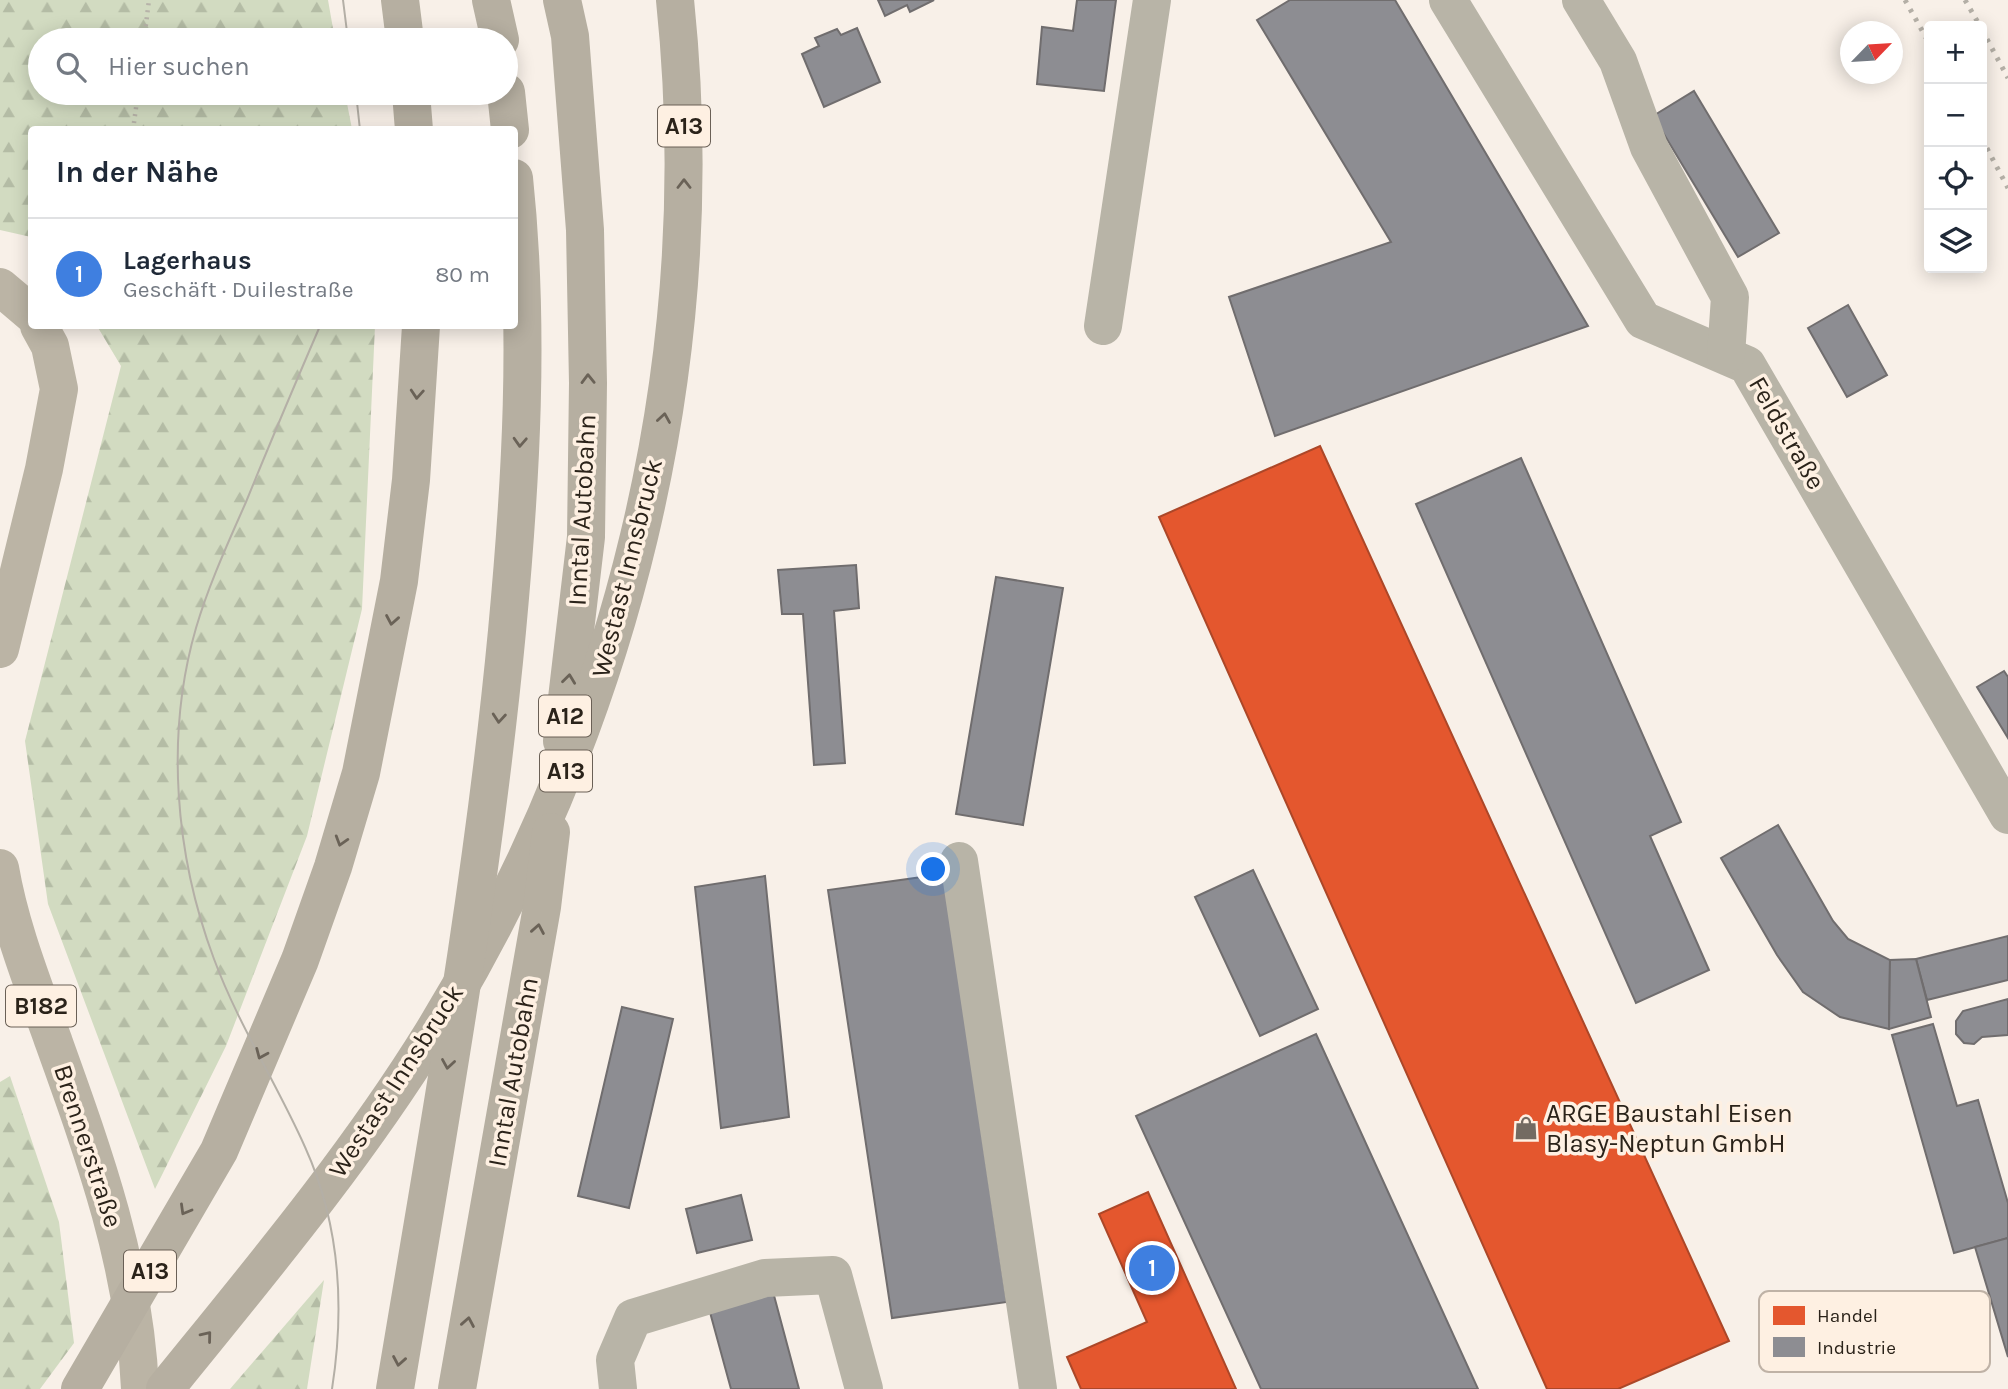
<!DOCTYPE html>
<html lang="de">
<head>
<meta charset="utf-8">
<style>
  :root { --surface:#fff; --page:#f6f6f7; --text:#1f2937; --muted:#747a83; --line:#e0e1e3; --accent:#d93025 }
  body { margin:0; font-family:Karla,sans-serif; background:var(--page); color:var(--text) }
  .controls { position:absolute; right:21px; top:21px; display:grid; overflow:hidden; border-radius:7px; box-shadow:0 4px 18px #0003 }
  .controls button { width:63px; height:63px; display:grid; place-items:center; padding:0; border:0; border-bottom:2px solid var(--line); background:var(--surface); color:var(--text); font:35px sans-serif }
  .compass { position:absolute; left:1840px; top:21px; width:63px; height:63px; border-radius:50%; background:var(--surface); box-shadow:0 4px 18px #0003; rotate:65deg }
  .you { position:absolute; left:934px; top:870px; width:24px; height:24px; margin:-18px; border:5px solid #fff; border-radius:50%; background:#1a73e8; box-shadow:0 0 0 10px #1a73e833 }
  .badge { display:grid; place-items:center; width:46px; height:46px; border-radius:50%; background:var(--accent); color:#fff; font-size:23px; font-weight:700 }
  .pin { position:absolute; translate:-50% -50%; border:4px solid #fff; box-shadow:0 2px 7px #0006 }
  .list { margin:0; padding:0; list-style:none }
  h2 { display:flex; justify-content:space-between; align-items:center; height:91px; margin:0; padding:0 28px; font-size:30px }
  h2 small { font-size:23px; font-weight:400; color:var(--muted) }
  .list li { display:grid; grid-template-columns:46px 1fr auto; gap:21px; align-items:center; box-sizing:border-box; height:112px; padding:0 28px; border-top:2px solid var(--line) }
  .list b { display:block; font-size:26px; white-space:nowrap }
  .list p { margin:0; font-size:23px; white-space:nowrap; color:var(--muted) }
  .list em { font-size:23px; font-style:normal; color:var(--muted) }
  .icon { flex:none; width:38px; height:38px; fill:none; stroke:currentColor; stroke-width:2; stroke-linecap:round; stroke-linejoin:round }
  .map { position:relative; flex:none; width:2008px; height:1389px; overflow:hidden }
  .search { position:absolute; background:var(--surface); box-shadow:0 4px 18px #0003; left:28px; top:28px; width:490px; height:77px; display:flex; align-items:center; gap:18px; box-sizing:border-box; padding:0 24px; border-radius:38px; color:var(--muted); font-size:26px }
  .panel { position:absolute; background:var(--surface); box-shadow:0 4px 18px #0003; left:28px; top:126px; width:490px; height:203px; border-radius:7px }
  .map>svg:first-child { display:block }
  .forest { fill:url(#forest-firs) }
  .shops { fill:#e4572e; stroke:#ac4728; stroke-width:2 }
  .industry { fill:#8d8d92; stroke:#706d6e; stroke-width:2 }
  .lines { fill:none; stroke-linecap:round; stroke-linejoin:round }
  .path { stroke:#b7b3a9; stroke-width:4.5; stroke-dasharray:2 5; stroke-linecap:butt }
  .minor { stroke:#b8b4a7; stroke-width:38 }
  .major { stroke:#bbb4a5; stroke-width:38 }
  .highway { stroke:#b6afa1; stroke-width:38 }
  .tram { stroke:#b4afa6; stroke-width:2 }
  .rail { stroke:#b4afa6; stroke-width:5; stroke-dasharray:3.5 7; stroke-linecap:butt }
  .oneway { stroke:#6a6257 }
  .labels { text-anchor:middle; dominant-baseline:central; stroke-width:7; stroke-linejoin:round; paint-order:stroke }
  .shield { fill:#fef0e2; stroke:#6a6056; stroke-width:2 }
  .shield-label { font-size:24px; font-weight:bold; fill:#2b231a }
  .street-label { font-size:26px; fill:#2b231a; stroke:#fef0e2 }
  .poi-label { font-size:26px; fill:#2b231a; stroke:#fef0e2; text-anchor:start }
  .key { fill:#fef0e2; stroke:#bfb2a6; stroke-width:2 }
  .key-label { font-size:19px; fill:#2b231a }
</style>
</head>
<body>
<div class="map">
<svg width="2008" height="1389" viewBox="0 0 2008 1389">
  <defs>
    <pattern id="forest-firs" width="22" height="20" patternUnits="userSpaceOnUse" patternTransform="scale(1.75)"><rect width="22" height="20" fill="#d2dbc1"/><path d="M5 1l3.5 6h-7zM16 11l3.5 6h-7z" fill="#b4bca5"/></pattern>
  </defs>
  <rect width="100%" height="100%" fill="#f8f0e8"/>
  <!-- forest -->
  <g class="forest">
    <polygon points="0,0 328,0 335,40 40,40 40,93 345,93 352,129 32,130 31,237 0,230"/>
    <polygon points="97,326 375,326 362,609 307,836 226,1046 155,1189 48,904 25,741 121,366"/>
    <polygon points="10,1076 59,1222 74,1343 40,1389 0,1389 0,1082"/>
    <polygon points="324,1280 307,1389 230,1389"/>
  </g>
  <!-- shops -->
  <g class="shops">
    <polygon points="1320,446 1729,1341 1618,1389 1547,1389 1159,517"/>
    <polygon points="1148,1192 1236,1389 1081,1389 1067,1357 1147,1322 1099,1214"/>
  </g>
  <!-- industry -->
  <g class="industry">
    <polygon points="878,0 934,0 910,12 907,5 885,16"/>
    <polygon points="1077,0 1116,0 1104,91 1037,84 1042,27 1073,31"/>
    <polygon points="1290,0 1395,0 1588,326 1275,436 1229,297 1391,242 1257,20"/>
    <polygon points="857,28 880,82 824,107 802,54 819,46 815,38 837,29 841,35"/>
    <polygon points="1694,91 1779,233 1738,257 1653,116"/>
    <polygon points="1848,305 1887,375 1847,397 1808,328"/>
    <polygon points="1521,458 1681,822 1650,836 1709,970 1636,1003 1416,504"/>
    <polygon points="856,565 859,608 834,611 845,763 814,765 803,614 782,614 778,570"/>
    <polygon points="996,577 1063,588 1023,825 956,814"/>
    <polygon points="2004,671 2008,677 2008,738 1977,687"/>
    <polygon points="1778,825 1833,921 1848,939 1890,960 1889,1029 1840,1017 1803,992 1777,955 1721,858"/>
    <polygon points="1253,870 1318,1009 1260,1036 1195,897"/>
    <polygon points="944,874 1007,1302 892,1318 828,890"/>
    <polygon points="765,876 789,1117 721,1128 695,887"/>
    <polygon points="2008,936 2008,980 1927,1000 1916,959"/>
    <polygon points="1916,959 1931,1017 1889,1029 1890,960"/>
    <polygon points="2008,999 2008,1035 1982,1037 1974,1044 1964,1043 1956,1034 1956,1021 1963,1011"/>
    <polygon points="622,1007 673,1019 629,1208 578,1196"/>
    <polygon points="1933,1024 1957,1106 1978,1100 2008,1203 2008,1238 1954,1253 1892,1035"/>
    <polygon points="1316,1034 1478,1389 1261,1389 1136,1116"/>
    <polygon points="741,1195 752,1240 697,1253 686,1209"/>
    <polygon points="2008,1238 2008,1357 1975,1247"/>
    <polygon points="772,1288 799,1389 731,1389 708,1305"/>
  </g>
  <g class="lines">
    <!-- path -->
    <g class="path">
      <polyline points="144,40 149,0"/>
      <polyline points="133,130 138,93"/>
    </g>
    <!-- minor -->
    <g class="minor">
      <polyline points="1448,0 1643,320 1747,365 2008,815"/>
      <polyline points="1581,0 1618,61 1649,147 1730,297 1726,355"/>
      <polyline points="1103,326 1152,0"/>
      <polyline points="959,861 1038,1389"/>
      <polyline points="618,1389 615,1360 633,1318 765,1278 833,1275 864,1389"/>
    </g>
    <!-- major -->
    <g class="major">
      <polyline points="0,287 32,314"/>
      <polyline points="0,649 44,469 59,389 50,346 39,326"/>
      <path d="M0,868C10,927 33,984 53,1040C94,1154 135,1267 140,1389"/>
    </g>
    <!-- highway -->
    <g class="highway">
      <polyline points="400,0 405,40"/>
      <polyline points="491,0 500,40"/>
      <polyline points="506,92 510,130"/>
      <polyline points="411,93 414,130"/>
      <polyline points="562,741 586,537 588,383 585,230 570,36 562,0"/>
      <polyline points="80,1389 219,1151 300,960 333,867 361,773 399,581 411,480 421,326"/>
      <path d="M165,1389C258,1274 354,1160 432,1034C622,724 713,362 675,0"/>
      <path d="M395,1389C437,1137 483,885 507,631C521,481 530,329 514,178"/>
      <polyline points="457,1389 542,907 551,832"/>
    </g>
    <!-- tram -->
    <g class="tram">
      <polyline points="343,0 348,40"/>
      <polyline points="356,93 360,130"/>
      <path d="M320,326C295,384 270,443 246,502C228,543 209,584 196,628C165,735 175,855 214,959C238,1024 277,1084 305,1147C340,1224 345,1306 332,1389"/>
    </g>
    <!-- rail -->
    <g class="rail">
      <polyline points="1905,0 1929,43"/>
      <polyline points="1965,0 1980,26"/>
      <polyline points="1982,30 2008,78"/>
      <polyline points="1982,139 2008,188"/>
    </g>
  </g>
  <!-- one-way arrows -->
  <defs><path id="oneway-chevron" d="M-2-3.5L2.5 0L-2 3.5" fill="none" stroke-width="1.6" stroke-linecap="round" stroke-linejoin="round" transform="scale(1.75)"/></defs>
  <g class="oneway">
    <use href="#oneway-chevron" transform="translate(684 184) rotate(-90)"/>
    <use href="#oneway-chevron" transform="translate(588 379) rotate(-91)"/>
    <use href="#oneway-chevron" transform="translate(417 394) rotate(94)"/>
    <use href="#oneway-chevron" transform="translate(664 418) rotate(-81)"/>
    <use href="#oneway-chevron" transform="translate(520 442) rotate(93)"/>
    <use href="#oneway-chevron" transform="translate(392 620) rotate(100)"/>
    <use href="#oneway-chevron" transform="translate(569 679) rotate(-83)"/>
    <use href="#oneway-chevron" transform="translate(499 718) rotate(95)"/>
    <use href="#oneway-chevron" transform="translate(341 841) rotate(107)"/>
    <use href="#oneway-chevron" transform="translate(538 929) rotate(-80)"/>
    <use href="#oneway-chevron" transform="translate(261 1054) rotate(113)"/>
    <use href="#oneway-chevron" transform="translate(448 1064) rotate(99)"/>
    <use href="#oneway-chevron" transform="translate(185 1210) rotate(120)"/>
    <use href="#oneway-chevron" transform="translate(468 1322) rotate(-80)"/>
    <use href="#oneway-chevron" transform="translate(207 1336) rotate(-51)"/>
    <use href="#oneway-chevron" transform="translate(399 1361) rotate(100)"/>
  </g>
  <!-- icons -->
  <defs>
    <g id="shop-bare" transform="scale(1.89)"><path d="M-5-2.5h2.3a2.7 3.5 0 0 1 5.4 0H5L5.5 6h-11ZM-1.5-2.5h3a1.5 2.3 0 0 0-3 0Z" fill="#736b62" stroke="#fef0e2" stroke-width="2.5" paint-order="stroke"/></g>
  </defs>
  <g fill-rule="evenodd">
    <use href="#shop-bare" x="1526" y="1128"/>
  </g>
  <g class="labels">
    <!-- shield labels -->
    <g class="shield">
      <rect x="658" y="105.5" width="52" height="41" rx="5"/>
      <rect x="539" y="695.5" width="52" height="41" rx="5"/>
      <rect x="540" y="750.5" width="52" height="41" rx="5"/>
      <rect x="6" y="985.5" width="70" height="41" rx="5"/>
      <rect x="124" y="1250.5" width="52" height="41" rx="5"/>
    </g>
    <g class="shield-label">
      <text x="684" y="126">A13</text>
      <text x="565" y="716">A12</text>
      <text x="566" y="771">A13</text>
      <text x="41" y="1006">B182</text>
      <text x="150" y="1271">A13</text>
    </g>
    <!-- street labels -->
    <g class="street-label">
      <text transform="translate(1787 433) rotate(60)">Feldstraße</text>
      <text transform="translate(582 510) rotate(-87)">Inntal Autobahn</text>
      <text transform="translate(627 568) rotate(-76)">Westast Innsbruck</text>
      <text transform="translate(513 1072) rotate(-80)">Inntal Autobahn</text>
      <text transform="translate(396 1081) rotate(-57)">Westast Innsbruck</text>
      <text transform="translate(88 1146) rotate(72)">Brennerstraße</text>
    </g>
    <!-- poi labels -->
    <g class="poi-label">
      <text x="1546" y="1113">ARGE Baustahl Eisen<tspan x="1546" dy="30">Blasy-Neptun GmbH</tspan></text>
    </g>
  </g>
  <!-- legend -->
  <rect x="1759" y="1291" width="231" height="81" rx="10" class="key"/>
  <rect x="1773" y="1306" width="32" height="19" fill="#e4572e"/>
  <rect x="1773" y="1337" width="32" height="20" fill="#8d8d92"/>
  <g class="key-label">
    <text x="1817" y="1322">Handel</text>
    <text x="1817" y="1354">Industrie</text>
  </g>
</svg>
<div class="controls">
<button>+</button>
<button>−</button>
<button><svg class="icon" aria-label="locate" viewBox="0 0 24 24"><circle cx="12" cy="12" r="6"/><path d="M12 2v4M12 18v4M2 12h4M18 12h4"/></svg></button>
<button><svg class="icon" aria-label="layers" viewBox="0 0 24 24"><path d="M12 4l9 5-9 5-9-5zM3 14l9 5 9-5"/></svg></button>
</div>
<svg class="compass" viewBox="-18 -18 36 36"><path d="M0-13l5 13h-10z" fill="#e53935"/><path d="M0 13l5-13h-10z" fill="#747a83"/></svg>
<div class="you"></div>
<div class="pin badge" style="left:1152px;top:1268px;background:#3f7fe0">1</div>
<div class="search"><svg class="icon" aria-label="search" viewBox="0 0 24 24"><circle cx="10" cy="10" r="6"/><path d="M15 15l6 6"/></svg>Hier suchen</div>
<section class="panel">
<h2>In der Nähe<small></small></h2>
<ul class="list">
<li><span class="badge" style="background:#3f7fe0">1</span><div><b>Lagerhaus</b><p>Geschäft · Duilestraße</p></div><em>80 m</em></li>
</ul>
</section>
</div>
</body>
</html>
